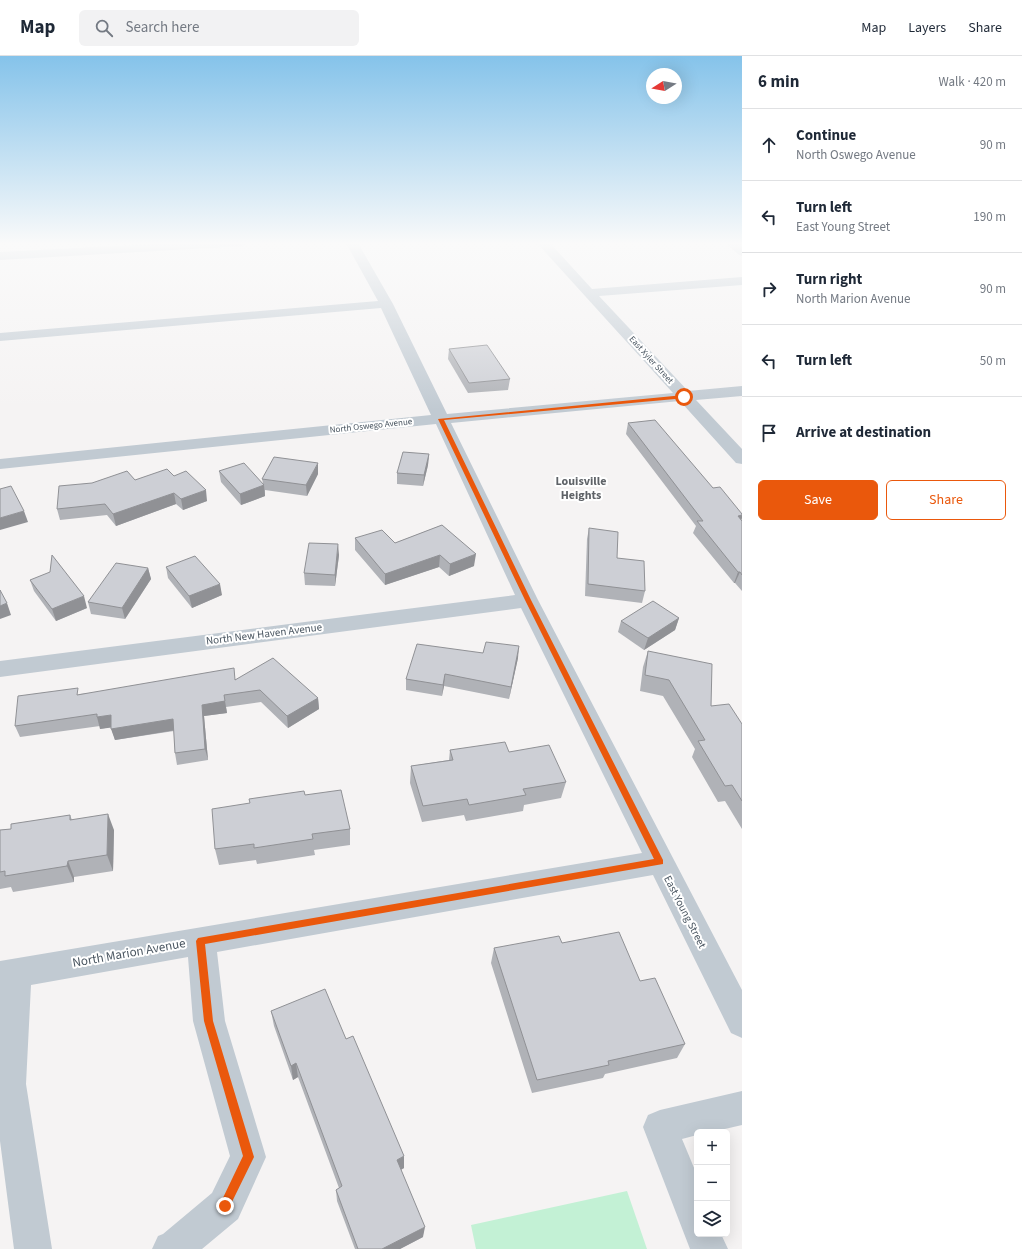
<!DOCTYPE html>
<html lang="en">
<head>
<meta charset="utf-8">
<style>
  :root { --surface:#fff; --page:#f2f2f3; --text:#1f2937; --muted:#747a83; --line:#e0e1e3; --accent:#ea580c }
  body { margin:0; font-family:"Source Sans 3",sans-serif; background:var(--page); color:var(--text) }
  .controls { position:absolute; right:12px; bottom:12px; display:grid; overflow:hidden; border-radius:6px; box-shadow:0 4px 16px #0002 }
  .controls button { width:36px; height:36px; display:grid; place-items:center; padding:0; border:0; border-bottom:1px solid var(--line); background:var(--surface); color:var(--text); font:20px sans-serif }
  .compass { position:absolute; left:646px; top:12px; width:36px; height:36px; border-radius:50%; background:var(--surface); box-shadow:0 4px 16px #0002; rotate:259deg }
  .stop { position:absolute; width:12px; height:12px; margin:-9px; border:3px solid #ea580c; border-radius:50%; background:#fff }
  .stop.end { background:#ea580c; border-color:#fff; box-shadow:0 1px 4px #0008 }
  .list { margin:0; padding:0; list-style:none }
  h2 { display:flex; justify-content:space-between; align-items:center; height:52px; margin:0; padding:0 16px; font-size:17px }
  h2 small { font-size:13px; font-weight:400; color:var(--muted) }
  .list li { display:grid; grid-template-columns:26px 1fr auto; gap:12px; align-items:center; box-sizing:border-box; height:72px; padding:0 16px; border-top:1px solid var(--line) }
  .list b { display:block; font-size:15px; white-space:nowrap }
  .list p { margin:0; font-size:13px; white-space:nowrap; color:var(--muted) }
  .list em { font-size:13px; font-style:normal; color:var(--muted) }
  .actions { display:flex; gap:8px; padding:12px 16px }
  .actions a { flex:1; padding:9px 0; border:1px solid var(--accent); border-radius:6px; text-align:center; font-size:14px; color:var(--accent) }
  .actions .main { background:var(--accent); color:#fff }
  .icon { flex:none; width:22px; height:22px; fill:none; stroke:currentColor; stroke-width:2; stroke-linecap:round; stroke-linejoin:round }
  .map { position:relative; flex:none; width:742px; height:1193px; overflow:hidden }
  header { display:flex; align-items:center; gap:24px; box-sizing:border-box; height:56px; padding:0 20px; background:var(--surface); border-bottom:1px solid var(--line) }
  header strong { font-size:19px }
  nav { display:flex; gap:22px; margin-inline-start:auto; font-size:14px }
  .search { width:280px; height:36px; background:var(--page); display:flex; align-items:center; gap:10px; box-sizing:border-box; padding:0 14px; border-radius:6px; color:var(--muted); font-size:15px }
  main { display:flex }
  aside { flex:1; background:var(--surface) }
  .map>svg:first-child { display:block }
  .green { fill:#c3f1d5 }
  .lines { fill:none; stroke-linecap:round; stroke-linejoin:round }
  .minor { fill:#c1cad2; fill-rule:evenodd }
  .wall { fill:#b0b2b7 }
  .shaded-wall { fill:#909195 }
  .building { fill:#cdcfd5; stroke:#909195 }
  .route { fill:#ea580c }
  .labels { text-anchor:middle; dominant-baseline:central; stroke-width:4; stroke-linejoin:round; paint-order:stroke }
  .far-street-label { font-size:9px; fill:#4a5661; stroke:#fff }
  .street-label { font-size:11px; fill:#4a5661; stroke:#fff }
  .neighbourhood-label { font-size:12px; font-weight:bold; fill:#5f6368; stroke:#fff }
  .near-street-label { font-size:13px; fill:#4a5661; stroke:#fff }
</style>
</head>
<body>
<header>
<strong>Map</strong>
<div class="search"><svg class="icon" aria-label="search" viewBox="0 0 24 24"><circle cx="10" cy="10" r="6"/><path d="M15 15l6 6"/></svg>Search here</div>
<nav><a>Map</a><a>Layers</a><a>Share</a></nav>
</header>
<main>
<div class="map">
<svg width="742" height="1193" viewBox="0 0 742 1193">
  <rect width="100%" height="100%" fill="#f5f3f3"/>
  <!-- green -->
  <polygon class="green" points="627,1135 647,1193 476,1193 471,1169"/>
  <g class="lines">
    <!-- minor -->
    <g class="minor">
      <polygon points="173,187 249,187 243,190 0,204 0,196"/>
      <polygon points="346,187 358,187 393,248 447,358 673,337 537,187 550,187 592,233 742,221 742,229 599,240 688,335 742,330 742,340 696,344 742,393 742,408 736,407 680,345 451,367 538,544 742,934 742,982 731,977 653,819 217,896 225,965 266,1101 238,1163 202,1193 152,1193 158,1180 163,1178 212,1137 230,1100 193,965 188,901 31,929 26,1028 52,1193 14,1193 0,1085 0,905 642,797 521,552 0,621 0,605 515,539 436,368 0,413 0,403 431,359 381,252 0,285 0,277 378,245"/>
      <polygon points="725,187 738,187 742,190 742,200 738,198"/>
      <polygon points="742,1035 742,1069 712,1076 697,1076 697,1079 682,1083 697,1119 697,1178 721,1178 728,1193 690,1193 643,1071 648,1059 660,1054"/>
    </g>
  </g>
  <!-- wall -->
  <g class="wall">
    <polygon points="449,293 510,323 508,334 468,337 448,303"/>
    <polygon points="628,367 713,432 742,458 742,462 741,464 742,465 742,535 735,527 734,527 693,477 696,470 626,378"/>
    <polygon points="429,398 428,409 423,430 397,428 397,417"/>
    <polygon points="219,415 263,427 262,423 318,418 307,440 265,434 265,440 241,449 221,426"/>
    <polygon points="174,420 207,445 183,454 176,448 116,470 107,459 60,464 57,453 135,424"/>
    <polygon points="442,469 474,510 449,520 439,511 385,529 355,494 355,482 395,487"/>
    <polygon points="589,472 617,502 645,535 642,547 585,540 587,483"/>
    <polygon points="339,499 335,530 305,529 304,517"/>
    <polygon points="166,511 222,539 192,552 168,522"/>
    <polygon points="148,512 151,523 125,563 91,558 88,546"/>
    <polygon points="30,524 87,552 56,565 34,535"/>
    <polygon points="679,562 675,574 644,594 618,576 621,565"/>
    <polygon points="648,595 711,650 742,668 742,773 725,745 718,746 692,701 695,693 663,640 640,635 643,611"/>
    <polygon points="483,597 518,602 509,643 444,630 442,640 406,634 406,623"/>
    <polygon points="235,623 318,642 319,653 288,672 261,646 226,651 227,657 204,660 208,704 177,709 175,697 174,675 115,684 111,671 100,673 100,670 20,681 15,670 80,638"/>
    <polygon points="450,694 509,696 566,726 561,742 524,749 523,755 466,765 464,759 422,766 410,727 411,710 449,704"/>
    <polygon points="305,739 350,773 350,789 314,794 315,799 257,808 256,804 219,809 215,793"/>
    <polygon points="70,759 72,764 114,774 113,815 74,821 74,826 13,836 11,831 0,833 0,774 11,773"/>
    <polygon points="562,887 640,925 685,988 677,1002 605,1018 603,1022 532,1037 491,907 494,892"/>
    <polygon points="271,955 346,983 404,1112 401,1114 423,1181 400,1193 355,1193 337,1145 336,1134 339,1132 298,1021 293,1024 274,970"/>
  </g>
  <!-- shaded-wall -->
  <g class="shaded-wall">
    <polygon points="429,398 428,409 423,430 424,419"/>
    <polygon points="318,407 318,418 307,440 306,429"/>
    <polygon points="264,429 265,440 241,449 240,438"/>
    <polygon points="206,434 207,445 183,454 181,443"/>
    <polygon points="174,437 176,448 116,470 113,458"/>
    <polygon points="24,455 28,466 0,474 0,462"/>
    <polygon points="742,459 742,462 739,470 738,460"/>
    <polygon points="338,488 339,499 335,530 335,519"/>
    <polygon points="476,498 474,510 449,520 450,508"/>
    <polygon points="440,499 439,511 385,529 385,518"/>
    <polygon points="148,512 151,523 125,563 122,552"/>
    <polygon points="738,516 740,516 735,527 734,527"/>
    <polygon points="220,528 222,539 192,552 189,540"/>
    <polygon points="84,540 87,552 56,565 52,553"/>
    <polygon points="7,547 11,559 0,563 0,550"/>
    <polygon points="679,562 675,574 644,594 648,582"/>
    <polygon points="519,590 518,602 509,643 511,631"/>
    <polygon points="445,618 444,630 442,640 443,629"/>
    <polygon points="224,639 227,657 204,660 208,704 205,693 202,649"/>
    <polygon points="318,642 319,653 288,672 287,660"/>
    <polygon points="111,659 115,671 100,673 97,661"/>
    <polygon points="173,663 176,674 115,684 111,673"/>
    <polygon points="108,758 114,774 113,815 107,799"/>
    <polygon points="68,805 74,821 74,826 67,810"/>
    <polygon points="296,1007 298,1021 293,1024 291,1010"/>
    <polygon points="404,1100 404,1112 396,1116 397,1104"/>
    <polygon points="425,1171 423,1181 400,1193 382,1193"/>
  </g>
  <!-- building -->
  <g class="building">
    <polygon points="487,289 510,323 469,327 449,293"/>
    <polygon points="655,364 713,432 720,431 742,458 742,459 738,460 742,465 742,519 740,516 738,516 697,465 703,465 628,367"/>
    <polygon points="403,396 429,398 424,419 397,417"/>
    <polygon points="274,401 318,407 306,429 262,423"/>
    <polygon points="244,407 264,429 240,438 219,415"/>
    <polygon points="167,413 174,420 186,415 206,434 181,443 174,437 113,458 105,448 57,453 59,430 92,427 127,415 135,424"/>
    <polygon points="11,430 24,455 0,462 0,433"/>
    <polygon points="442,469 476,498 450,508 440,499 385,518 355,482 382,474 395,487"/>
    <polygon points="589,472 618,476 617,502 644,505 645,535 588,528"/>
    <polygon points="309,487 338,488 335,519 304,517"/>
    <polygon points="52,499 84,540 52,553 30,524 50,516"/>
    <polygon points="195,500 220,528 189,540 166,511"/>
    <polygon points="116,507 148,512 122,552 88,546"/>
    <polygon points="0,534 7,547 0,550"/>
    <polygon points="653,545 679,562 648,582 621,565"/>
    <polygon points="486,586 519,590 511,631 445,618 443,629 406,623 417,588 483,597"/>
    <polygon points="648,595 712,608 711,650 729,648 742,668 742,745 732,729 725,730 698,685 705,684 669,624 645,619"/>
    <polygon points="273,602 318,642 287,660 260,634 224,639 225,645 202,649 205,693 175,697 173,663 111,673 111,659 97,661 97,658 15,670 18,640 78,632 77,639 234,612 235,624"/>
    <polygon points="505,686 509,696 549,689 566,726 523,733 526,739 469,749 467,743 423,750 411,710 453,704 450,694"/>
    <polygon points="341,734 350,773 312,778 313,783 254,792 254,788 215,793 212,753 250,747 249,743 304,735 305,739"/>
    <polygon points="108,758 107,799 68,805 67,810 5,820 5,815 0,816 0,774 11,773 11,768 70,759 70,764"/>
    <polygon points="619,876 640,925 655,922 685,988 608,1005 609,1009 537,1024 494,892 559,880 562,887"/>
    <polygon points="325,933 346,983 353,980 404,1100 397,1104 425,1171 382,1193 358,1193 336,1134 342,1130 296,1007 291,1010 271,955"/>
  </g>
  <!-- sky -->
  <linearGradient id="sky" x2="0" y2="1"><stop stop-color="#85c3ea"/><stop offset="0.53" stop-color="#fafafa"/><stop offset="1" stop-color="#fafafa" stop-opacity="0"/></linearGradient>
  <rect width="742" height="354" fill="url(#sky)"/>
  <!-- route -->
  <polygon class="route" points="684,339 686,342 444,364 531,544 663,804 663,808 205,888 213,965 254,1101 228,1154 225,1155 221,1154 219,1150 221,1146 243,1100 204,965 196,885 198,882 654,803 525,544 438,363"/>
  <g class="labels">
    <!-- far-street labels -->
    <g class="far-street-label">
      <text transform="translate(651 304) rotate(48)">East Xyler Street</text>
      <text transform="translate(371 370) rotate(-6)">North Oswego Avenue</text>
    </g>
    <!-- street labels -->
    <g class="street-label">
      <text transform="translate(264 578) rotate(-7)">North New Haven Avenue</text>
      <text transform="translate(685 856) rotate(63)">East Young Street</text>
    </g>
    <!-- neighbourhood labels -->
    <g class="neighbourhood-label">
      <text x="581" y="425">Louisville<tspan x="581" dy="14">Heights</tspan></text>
    </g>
    <!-- near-street labels -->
    <g class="near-street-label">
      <text transform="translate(129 897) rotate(-10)">North Marion Avenue</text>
    </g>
  </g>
</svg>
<div class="controls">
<button>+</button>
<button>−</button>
<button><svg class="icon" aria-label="layers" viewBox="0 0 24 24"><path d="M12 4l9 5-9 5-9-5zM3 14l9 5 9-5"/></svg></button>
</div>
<svg class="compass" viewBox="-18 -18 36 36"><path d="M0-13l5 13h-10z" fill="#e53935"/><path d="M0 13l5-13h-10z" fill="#747a83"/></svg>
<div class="stop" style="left:684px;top:341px"></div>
<div class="stop end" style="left:225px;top:1150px"></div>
</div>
<aside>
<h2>6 min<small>Walk · 420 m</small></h2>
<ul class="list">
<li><svg class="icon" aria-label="ahead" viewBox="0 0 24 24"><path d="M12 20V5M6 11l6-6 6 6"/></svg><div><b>Continue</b><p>North Oswego Avenue</p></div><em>90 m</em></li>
<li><svg class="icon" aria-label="left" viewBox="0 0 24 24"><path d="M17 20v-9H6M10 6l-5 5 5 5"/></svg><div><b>Turn left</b><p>East Young Street</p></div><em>190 m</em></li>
<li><svg class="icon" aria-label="right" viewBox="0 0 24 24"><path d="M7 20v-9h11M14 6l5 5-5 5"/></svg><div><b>Turn right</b><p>North Marion Avenue</p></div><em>90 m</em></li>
<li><svg class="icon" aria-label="left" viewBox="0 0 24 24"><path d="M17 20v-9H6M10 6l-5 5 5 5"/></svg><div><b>Turn left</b></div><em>50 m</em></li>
<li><svg class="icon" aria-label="arrive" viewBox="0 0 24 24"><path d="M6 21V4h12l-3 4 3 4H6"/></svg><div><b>Arrive at destination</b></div></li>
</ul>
<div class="actions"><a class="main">Save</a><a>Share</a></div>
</aside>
</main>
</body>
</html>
